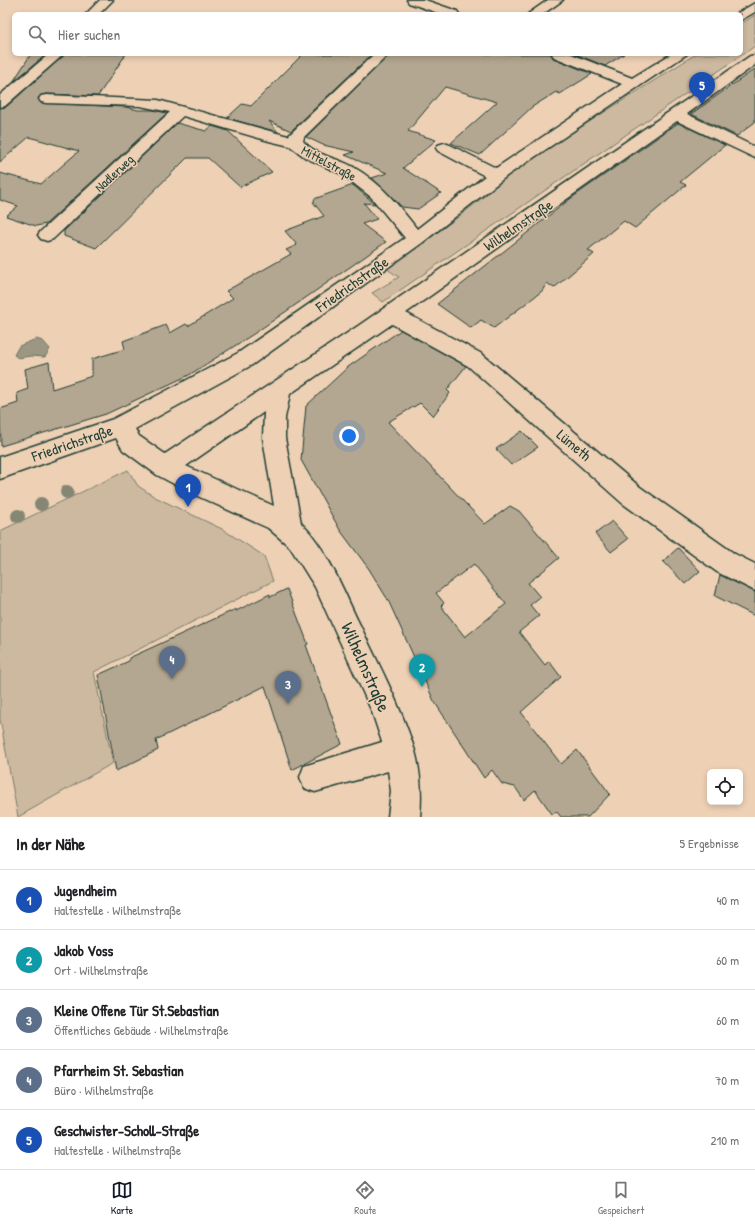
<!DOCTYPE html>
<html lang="de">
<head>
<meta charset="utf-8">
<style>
  :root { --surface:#fff; --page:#f2f2f2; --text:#202124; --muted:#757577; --line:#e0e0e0; --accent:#111827 }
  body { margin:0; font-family:"Patrick Hand",sans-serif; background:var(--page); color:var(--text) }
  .controls { position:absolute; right:12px; bottom:12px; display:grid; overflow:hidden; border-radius:6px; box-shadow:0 2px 6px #0003 }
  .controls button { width:36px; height:36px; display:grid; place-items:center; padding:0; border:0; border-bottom:1px solid var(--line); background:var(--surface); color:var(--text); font:20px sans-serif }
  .you { position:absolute; left:349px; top:436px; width:14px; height:14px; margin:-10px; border:3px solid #fff; border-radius:50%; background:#1a73e8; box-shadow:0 0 0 6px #1a73e833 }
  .badge { display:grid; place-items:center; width:26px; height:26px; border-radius:50%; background:var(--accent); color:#fff; font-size:13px; font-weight:700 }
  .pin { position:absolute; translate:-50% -33px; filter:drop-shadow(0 1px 2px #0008) }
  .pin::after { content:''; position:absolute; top:21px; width:14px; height:12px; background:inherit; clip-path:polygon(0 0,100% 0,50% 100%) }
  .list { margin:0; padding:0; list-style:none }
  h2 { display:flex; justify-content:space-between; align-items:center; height:52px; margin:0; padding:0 16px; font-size:17px }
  h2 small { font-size:13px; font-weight:400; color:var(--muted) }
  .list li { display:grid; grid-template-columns:26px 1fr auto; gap:12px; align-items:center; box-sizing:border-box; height:60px; padding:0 16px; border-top:1px solid var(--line) }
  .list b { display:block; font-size:15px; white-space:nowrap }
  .list p { margin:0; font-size:13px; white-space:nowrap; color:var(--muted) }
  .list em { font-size:13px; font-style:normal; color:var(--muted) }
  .icon { flex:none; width:22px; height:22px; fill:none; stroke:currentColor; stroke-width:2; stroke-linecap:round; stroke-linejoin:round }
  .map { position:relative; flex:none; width:755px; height:817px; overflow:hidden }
  .search { position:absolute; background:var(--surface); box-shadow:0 2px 6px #0003; left:12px; right:12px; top:12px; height:44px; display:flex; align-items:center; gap:10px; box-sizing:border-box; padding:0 14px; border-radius:6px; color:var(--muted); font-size:15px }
  .sheet { height:352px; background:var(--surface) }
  nav { display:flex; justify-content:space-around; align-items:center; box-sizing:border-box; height:56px; border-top:1px solid var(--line); background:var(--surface); font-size:11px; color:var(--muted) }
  nav a { display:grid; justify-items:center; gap:2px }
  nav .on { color:var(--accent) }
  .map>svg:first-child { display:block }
  .green { fill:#ccb9a0; stroke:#767b6a }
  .water { fill:#9c9782; stroke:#6a7363 }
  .building { fill:#b4a791; stroke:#1f3d34; fill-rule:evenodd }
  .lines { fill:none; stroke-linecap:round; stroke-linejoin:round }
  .minor-casing { stroke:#1f3d34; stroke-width:3 }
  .minor { fill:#eed1b5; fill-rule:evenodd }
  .tree { fill:#868674 }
  .labels { text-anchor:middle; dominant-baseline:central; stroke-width:3; stroke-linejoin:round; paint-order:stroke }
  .far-street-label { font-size:13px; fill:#1f3d34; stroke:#eed1b5 }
  .street-label { font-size:15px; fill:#1f3d34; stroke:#eed1b5 }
  .near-street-label { font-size:18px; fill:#1f3d34; stroke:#eed1b5 }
</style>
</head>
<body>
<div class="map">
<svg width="755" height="817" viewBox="0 0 755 817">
  <rect width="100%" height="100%" fill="#eed1b5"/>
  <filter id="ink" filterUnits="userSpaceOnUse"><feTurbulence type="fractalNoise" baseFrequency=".025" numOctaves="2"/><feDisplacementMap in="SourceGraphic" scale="8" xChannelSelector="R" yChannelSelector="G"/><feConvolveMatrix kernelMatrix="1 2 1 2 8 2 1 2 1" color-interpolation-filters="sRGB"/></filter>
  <g filter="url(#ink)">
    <!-- green -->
    <g class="green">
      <polygon points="755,15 755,46 383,302 372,293 399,277 387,269 461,215 487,194 485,190 507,174 696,54 741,54 741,24"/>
      <polygon points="128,470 138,486 155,497 222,529 264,556 273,581 94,672 113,763 18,817 0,719 0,531"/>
    </g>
    <!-- water -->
    <polygon class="water" points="36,339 43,341 50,349 45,357 31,356 18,358 14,355 19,346"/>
    <!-- building -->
    <g class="building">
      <polygon points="31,54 47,54 13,82"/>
      <polygon points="65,54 126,54 98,96 46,94 41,95 38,98 41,103 126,107 138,110 152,110 167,113 46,224 36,226 6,216 18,206 0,200 0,173 41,184 79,151 29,137 0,162 0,108 6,107"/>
      <polygon points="303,54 372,54 291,131 269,121 278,132 227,118 242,104 251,106"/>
      <polygon points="390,54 551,54 553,58 592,74 560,94 556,92 532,107 480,155 451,143 497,102 445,87 408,131 436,140 403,168 441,193 418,209 402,207 372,178 387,173 345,155 354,152 323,145 306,137"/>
      <polygon points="575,54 624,54 605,66"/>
      <polygon points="755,69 755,122 737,136 691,114"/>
      <polygon points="177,123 206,131 212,126 228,131 272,172 240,187 208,158 187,158 96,248 64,236 64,231"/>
      <polygon points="678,123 725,145 680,182 686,185 635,228 624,221 588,250 594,254 554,288 547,283 542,291 494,328 481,320 471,328 437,304 570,199"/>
      <polygon points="353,185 375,204 364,203 377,219 362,224 386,242 255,333 189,375 106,414 1,446 0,409 18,403 17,393 28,389 25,369 49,362 52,389 92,376 92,359 125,349 123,341 166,325 170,333 186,324 188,326 233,298 226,291 291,254 286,250 297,245 285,231 324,216 313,202 315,201 314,199"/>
      <path d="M401,330L466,366L447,390L450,393L433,416L420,403L388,422L485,524L510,506L519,511L559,558L528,583L540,597L530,605L539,616L519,632L545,665L549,661L561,677L521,712L561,764L577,750L610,794L588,817H561L557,812L552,814L535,790L524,800L515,787L502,784L492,770L484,778L434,701L388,600L369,569L340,530L301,460L306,406L348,367ZM474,564L506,604L465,637L441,606L444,603L436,593Z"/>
      <polygon points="522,431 538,447 511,465 496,449"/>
      <polygon points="612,521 628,539 611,552 595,534"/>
      <polygon points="678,548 700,571 685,584 663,561"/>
      <polygon points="720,575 755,592 755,616 715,596"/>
      <polygon points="287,589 308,644 306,645 342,744 292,770 265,686 156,740 158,750 116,771 98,675 129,661 129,658 236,609 236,611 270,594 270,597"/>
    </g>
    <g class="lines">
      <!-- minor casing -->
      <g class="minor-casing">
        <g id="minor">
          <polygon points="100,0 113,0 99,14 86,14"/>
          <polygon points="407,0 425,0 457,11 459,14 441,14 409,3"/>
          <polygon points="548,0 563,0 543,14 528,14"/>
          <polygon points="755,3 755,12 741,20 741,14 736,14"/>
          <polygon points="49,54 64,54 5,106 0,107 0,95"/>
          <path d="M374,54H389L304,137L303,141C316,156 339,158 355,168C381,183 399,206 417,229L485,176L438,151L436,148L438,145L444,143L450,145L496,168L622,84L554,57L552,54H571L632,78L671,54H687L508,175L422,243L252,365L135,429L139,436L165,454L358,326L750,56L755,55V65L687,114L755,147V158L677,121L406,313L482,354L640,487L735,554L755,564V591L717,572L622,503L468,366L392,324L290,394L285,418V438L301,523C327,548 343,590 359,623C379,665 401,706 415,751C421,773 422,794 420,817H388L391,791L388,771L315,792L304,788L300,777L304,766L382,742L372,712L315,587L290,547L268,528L193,494L157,475L123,450L116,438L0,479V457L113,419L238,353L405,238L371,197L343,175L306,158L290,146L269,141L183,116L53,239L47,241L41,239L38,235L41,231L170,112L140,106L46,103L41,102L39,99L41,96L46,95L158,100L288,136ZM264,412L263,438L274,506L186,466Z"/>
        </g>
      </g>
      <!-- minor -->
      <use href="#minor" class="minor"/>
    </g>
    <!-- trees -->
    <g class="tree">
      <circle cx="67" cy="492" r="7"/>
      <circle cx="41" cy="504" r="7"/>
      <circle cx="18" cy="516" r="7"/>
    </g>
  </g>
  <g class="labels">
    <!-- far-street labels -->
    <g class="far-street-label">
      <text transform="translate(329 163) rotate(28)">Mittelstraße</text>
      <text transform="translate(114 173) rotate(-43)">Nadlerweg</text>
    </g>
    <!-- street labels -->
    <g class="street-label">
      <text transform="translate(518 225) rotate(-34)">Wilhelmstraße</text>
      <text transform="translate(352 284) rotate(-35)">Friedrichstraße</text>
      <text transform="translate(72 443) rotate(-19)">Friedrichstraße</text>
      <text transform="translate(574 445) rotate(40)">Lümeth</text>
    </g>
    <!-- near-street labels -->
    <g class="near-street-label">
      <text transform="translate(366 667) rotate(66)">Wilhelmstraße</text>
    </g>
  </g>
</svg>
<div class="controls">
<button><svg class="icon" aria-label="locate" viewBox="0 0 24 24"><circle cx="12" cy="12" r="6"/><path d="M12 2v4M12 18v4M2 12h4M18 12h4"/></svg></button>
</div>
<div class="you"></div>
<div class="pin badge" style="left:188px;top:507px;background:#1a4fb4">1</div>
<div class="pin badge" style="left:422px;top:687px;background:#0f9aa8">2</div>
<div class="pin badge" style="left:288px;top:704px;background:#5c6f8a">3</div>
<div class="pin badge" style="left:172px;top:679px;background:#5c6f8a">4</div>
<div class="pin badge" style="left:702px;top:105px;background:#1a4fb4">5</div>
<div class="search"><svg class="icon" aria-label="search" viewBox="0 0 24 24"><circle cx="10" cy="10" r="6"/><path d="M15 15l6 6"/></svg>Hier suchen</div>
</div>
<section class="sheet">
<h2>In der Nähe<small>5 Ergebnisse</small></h2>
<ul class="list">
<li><span class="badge" style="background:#1a4fb4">1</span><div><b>Jugendheim</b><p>Haltestelle · Wilhelmstraße</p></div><em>40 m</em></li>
<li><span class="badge" style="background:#0f9aa8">2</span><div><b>Jakob Voss</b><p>Ort · Wilhelmstraße</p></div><em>60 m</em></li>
<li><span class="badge" style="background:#5c6f8a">3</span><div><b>Kleine Offene Tür St.Sebastian</b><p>Öffentliches Gebäude · Wilhelmstraße</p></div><em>60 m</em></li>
<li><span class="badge" style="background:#5c6f8a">4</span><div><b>Pfarrheim St. Sebastian</b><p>Büro · Wilhelmstraße</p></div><em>70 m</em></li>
<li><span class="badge" style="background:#1a4fb4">5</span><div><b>Geschwister-Scholl-Straße</b><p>Haltestelle · Wilhelmstraße</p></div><em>210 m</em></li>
</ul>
</section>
<nav>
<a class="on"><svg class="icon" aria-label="map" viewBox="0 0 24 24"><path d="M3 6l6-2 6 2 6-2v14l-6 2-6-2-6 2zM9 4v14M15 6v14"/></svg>Karte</a>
<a><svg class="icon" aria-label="directions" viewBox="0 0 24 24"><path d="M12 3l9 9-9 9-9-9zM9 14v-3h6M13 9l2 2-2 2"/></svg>Route</a>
<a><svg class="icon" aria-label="saved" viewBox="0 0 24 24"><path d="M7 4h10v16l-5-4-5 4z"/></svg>Gespeichert</a>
</nav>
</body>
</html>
